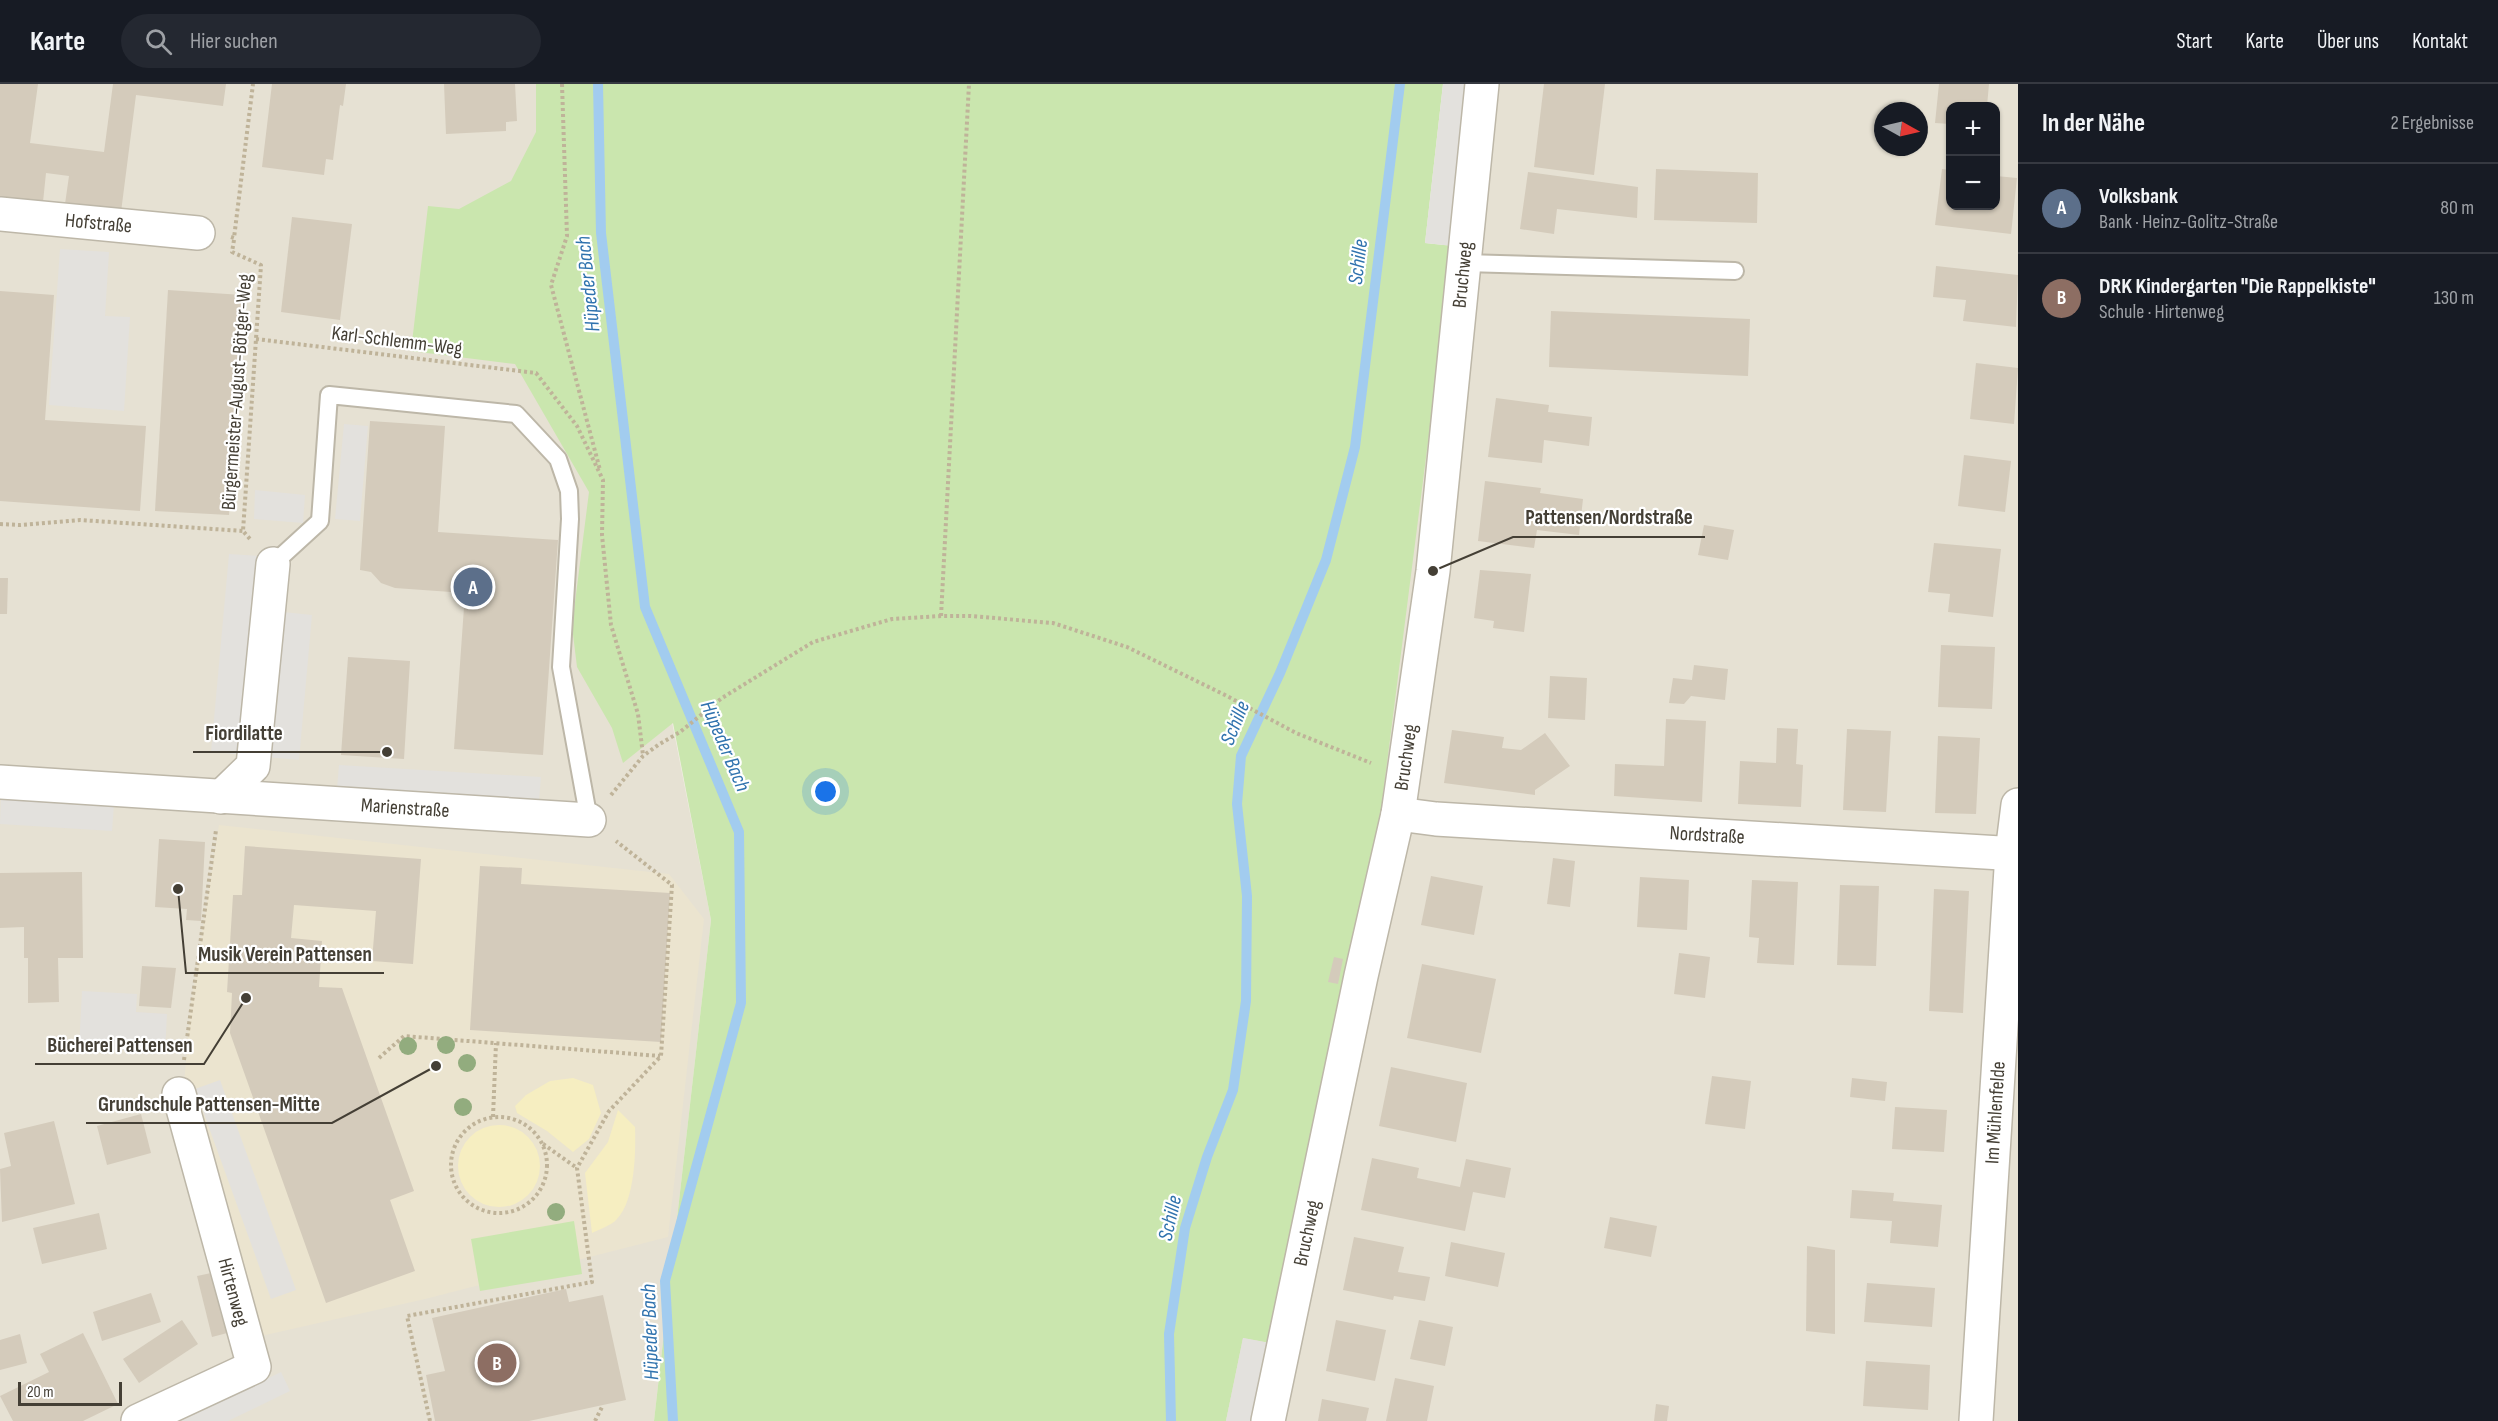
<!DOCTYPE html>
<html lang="de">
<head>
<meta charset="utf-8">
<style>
  :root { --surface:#171b24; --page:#242831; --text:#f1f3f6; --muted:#9ea1a6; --line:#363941; --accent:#f64318 }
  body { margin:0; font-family:"Sofia Sans Condensed",sans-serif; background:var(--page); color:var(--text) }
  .controls { position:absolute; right:18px; top:18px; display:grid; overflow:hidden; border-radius:12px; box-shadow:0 2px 4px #0004 }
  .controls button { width:54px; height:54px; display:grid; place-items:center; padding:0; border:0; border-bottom:2px solid var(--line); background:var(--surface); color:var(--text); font:30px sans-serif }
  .compass { position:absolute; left:1874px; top:18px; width:54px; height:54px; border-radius:50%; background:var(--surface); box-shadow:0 2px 4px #0004; rotate:98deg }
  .scale { position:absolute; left:18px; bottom:15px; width:104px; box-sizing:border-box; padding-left:6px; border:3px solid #443f35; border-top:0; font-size:16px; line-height:21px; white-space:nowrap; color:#443f35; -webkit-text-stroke:4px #fff; paint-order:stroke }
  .you { position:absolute; left:826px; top:708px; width:21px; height:21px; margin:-15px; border:4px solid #fff; border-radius:50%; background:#1a73e8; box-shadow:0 0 0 9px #1a73e833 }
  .badge { display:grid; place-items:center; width:39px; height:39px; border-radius:50%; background:var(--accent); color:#fff; font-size:20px; font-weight:700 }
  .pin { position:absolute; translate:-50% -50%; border:3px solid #fff; box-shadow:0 2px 6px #0006 }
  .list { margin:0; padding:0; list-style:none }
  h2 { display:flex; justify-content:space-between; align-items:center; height:78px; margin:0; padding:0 24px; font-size:26px }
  h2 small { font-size:20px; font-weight:400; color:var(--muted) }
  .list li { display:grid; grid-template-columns:39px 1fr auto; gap:18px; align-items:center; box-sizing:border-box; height:90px; padding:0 24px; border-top:2px solid var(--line) }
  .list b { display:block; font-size:22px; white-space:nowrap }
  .list p { margin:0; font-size:20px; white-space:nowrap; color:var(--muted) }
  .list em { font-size:20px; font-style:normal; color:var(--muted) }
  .icon { flex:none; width:33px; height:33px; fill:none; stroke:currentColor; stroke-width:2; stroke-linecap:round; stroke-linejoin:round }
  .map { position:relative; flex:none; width:2018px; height:1337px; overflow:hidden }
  header { display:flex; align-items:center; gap:36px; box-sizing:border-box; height:84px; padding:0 30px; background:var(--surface); border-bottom:2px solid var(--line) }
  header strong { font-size:28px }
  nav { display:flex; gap:33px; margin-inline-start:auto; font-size:21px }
  .search { width:420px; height:54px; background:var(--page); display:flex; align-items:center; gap:15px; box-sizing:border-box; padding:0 21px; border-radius:33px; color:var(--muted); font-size:22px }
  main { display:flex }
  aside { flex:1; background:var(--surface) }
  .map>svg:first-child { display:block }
  .residential { fill:#e6e1d3; fill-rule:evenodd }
  .education { fill:#ebe4cf }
  .green { fill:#cae6ae }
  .sand { fill:#f6eec1 }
  .parking { fill:#e3e1dd }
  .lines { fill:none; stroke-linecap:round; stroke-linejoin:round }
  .stream { stroke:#a2ccef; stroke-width:10 }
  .building { fill:#d4cbbb }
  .service-casing { stroke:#bdb7a8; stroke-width:20 }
  .minor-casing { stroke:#bdb7a8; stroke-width:36 }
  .path { stroke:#bfb399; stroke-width:4; stroke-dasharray:3 3; stroke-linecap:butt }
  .service { stroke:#fff; stroke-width:16 }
  .minor { stroke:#fff; stroke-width:33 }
  .tree { fill:#92ac7e }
  .labels { text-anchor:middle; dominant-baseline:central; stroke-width:4.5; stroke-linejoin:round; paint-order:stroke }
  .street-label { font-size:20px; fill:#443f35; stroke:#fff }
  .water-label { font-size:21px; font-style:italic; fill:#3073ae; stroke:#fff }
  .leader { fill:none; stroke:#443f35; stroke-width:2 }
  .callout-dot { fill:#443f35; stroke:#fff; stroke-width:2 }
  .callout-label { font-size:21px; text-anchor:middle; font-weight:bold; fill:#443f35; stroke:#fff; stroke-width:4.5; stroke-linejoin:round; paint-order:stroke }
</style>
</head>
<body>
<header>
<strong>Karte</strong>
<div class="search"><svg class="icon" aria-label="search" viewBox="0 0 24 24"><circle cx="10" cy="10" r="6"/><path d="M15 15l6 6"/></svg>Hier suchen</div>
<nav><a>Start</a><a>Karte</a><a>Über uns</a><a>Kontakt</a></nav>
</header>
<main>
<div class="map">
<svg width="2018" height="1337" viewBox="0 0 2018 1337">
  <rect width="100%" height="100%" fill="#f2efe5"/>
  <!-- residential -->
  <g class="residential">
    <polygon points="0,0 585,0 672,638 711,836 654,1337 0,1337"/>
    <path d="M1472,0H2018V1337H1226ZM1950,22H1996V122H1950ZM1883,27H1919V63H1883Z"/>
  </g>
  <!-- education -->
  <polygon class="education" points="219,741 669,790 704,835 668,1153 425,1215 261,1252 234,1146 181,1040 190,925"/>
  <!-- green -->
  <g class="green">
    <polygon points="536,0 1443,0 1425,159 1453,162 1381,726 1270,1259 1243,1254 1226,1337 654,1337 711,836 673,639 623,679 612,644 577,583 572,542 589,408 515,280 411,267 428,122 459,125 511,97 536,48"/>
    <polygon points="574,1137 582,1190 480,1207 471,1155"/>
  </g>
  <!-- sand -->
  <g class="sand">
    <polygon points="573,994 593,1001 601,1029 589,1055 573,1068 547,1047 517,1029 515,1022 526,1011 550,997"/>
    <path d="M618,1026L635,1043C636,1067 635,1117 617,1135C612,1141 600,1145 592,1149L585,1089L608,1058Z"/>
    <circle cx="499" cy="1082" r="41"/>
  </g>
  <!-- parking -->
  <g class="parking">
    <polygon points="1443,0 1472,0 1453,162 1425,159"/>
    <polygon points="60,165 109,168 105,232 130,233 124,327 49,321"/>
    <polygon points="344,340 368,342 360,437 335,435"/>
    <polygon points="255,406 305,411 303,439 254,435"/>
    <polygon points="229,470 258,472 253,525 312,531 299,676 211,668"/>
    <polygon points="339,681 541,693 539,716 337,704"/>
    <polygon points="1,713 114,720 112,747 0,740"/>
    <polygon points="82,907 137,910 136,928 167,930 165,968 79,964"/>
    <polygon points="220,996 296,1206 271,1215 195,1005"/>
    <polygon points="1243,1254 1270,1259 1254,1337 1226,1337"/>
    <polygon points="281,1288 290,1307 228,1337 181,1337"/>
  </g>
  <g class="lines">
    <!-- stream -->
    <g class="stream">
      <polyline points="598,0 601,149 645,523 739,748 741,919 665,1197 673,1337"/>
      <polyline points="1171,1337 1169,1250 1185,1144 1207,1073 1233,1006 1246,917 1247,812 1237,720 1241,672 1280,589 1326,476 1355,363 1400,0"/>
    </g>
  </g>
  <!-- building -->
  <g class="building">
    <polygon points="0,0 38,0 30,59 104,68 113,0 226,0 223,22 136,11 121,128 65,120 69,92 46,89 43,118 0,113"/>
    <polygon points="272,0 346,0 343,22 340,21 333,76 326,75 324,91 262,83"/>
    <polygon points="444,0 515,0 517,37 506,38 506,47 446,50"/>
    <polygon points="1544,0 1605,0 1594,91 1534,83"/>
    <polygon points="1939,0 1989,0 1987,22 1950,22 1950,40 1935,39"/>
    <polygon points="1656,85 1758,89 1757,139 1654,136"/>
    <polygon points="1942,85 1950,86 1950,122 1996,122 1996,92 2017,94 2011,150 1935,141"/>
    <polygon points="1528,88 1638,103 1637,134 1557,125 1554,150 1520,145"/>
    <polygon points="292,133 352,140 340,236 281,228"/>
    <polygon points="1936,182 2018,191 2016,243 1963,237 1966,216 1933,213"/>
    <polygon points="168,206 242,211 229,431 155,427"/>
    <polygon points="0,207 54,211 45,336 146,342 140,427 0,417"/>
    <polygon points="1551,227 1750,235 1748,292 1549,283"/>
    <polygon points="1976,279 2018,284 2014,340 1970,335"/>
    <polygon points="1496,314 1549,321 1548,328 1592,333 1589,362 1544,356 1542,379 1488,373"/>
    <polygon points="370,337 445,342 438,448 558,456 543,671 454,665 465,509 395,504 381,499 371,488 360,486"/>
    <polygon points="1964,371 2011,377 2005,428 1958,422"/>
    <polygon points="1485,397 1541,404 1540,409 1583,415 1579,451 1537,446 1534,464 1478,457"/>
    <polygon points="1704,441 1734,446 1728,476 1698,471"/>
    <polygon points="1934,459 2001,465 1993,533 1948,528 1950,510 1928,508"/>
    <polygon points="1480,486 1531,490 1524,548 1493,544 1494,537 1474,534"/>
    <polygon points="0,494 8,494 7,530 0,530"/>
    <polygon points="1941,561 1995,563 1992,625 1938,623"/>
    <polygon points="348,573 410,577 404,675 341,671"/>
    <polygon points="1694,581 1728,585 1725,616 1691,612 1684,620 1669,619 1673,594 1692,596"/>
    <polygon points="1550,592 1587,594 1585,636 1548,634"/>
    <polygon points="1666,635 1706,637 1702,718 1614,712 1615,680 1664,682"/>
    <polygon points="1777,644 1798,645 1796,680 1803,681 1801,723 1738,720 1740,677 1776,679"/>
    <polygon points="1847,645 1891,647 1886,728 1843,726"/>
    <polygon points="1452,646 1504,653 1502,664 1521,666 1545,649 1570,682 1535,706 1535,711 1444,699"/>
    <polygon points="1938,652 1980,654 1976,730 1935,729"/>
    <polygon points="159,755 205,758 201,837 186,836 187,825 155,823"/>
    <polygon points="245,762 421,775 413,880 372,877 376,827 294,821 291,854 322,857 319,903 342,904 414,1107 390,1116 415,1187 326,1219 230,949 232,909 227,908 233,811 242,811"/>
    <polygon points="1553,774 1575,777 1570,823 1547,820"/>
    <polygon points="480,782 522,784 521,800 670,809 661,958 470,946"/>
    <polygon points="82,788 83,874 58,874 59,918 28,919 28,874 24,874 24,843 0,844 0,789"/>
    <polygon points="1431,792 1483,802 1474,851 1421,841"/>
    <polygon points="1640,793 1689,796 1687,846 1637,843"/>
    <polygon points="1752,796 1798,798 1794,881 1757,879 1759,854 1749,853"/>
    <polygon points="1840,801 1879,802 1876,882 1837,881"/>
    <polygon points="1934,805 1969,807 1963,929 1929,927"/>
    <polygon points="1679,869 1710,873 1705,914 1674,910"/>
    <polygon points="1334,873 1343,875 1338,900 1328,898"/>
    <polygon points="1422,880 1496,895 1481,969 1407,954"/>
    <polygon points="142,882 176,884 171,924 139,922"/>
    <polygon points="1391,983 1467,999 1456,1058 1379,1042"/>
    <polygon points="1712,992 1751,997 1745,1045 1705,1040"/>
    <polygon points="1852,994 1887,998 1885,1017 1850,1013"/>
    <polygon points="1895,1023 1947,1026 1944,1068 1892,1065"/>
    <polygon points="141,1030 151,1069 107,1081 97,1042"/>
    <polygon points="54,1037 75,1120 2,1138 0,1085 11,1082 4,1049"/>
    <polygon points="1372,1074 1419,1084 1417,1094 1460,1103 1466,1075 1511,1084 1505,1114 1473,1108 1465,1147 1361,1126"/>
    <polygon points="1852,1106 1894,1109 1893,1117 1942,1121 1938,1163 1890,1159 1892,1137 1850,1134"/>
    <polygon points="99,1129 107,1165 42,1180 33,1144"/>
    <polygon points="1610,1133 1657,1142 1651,1173 1604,1164"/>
    <polygon points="1354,1153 1404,1163 1398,1188 1430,1193 1425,1217 1394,1212 1393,1216 1343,1206"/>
    <polygon points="1451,1158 1505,1169 1498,1203 1445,1192"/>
    <polygon points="1807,1162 1835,1166 1835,1250 1806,1247"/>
    <polygon points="216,1188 231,1248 212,1253 197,1192"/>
    <polygon points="1867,1199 1935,1204 1932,1243 1864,1238"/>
    <polygon points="566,1205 569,1218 603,1211 626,1316 529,1337 435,1337 426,1291 445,1287 432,1234"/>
    <polygon points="151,1209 161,1238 102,1257 93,1228"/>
    <polygon points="182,1236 198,1260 139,1299 123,1275"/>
    <polygon points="1336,1236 1386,1246 1375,1297 1326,1287"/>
    <polygon points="1419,1236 1453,1243 1445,1282 1410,1275"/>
    <polygon points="83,1249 118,1320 83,1337 13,1337 0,1312 49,1288 40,1270"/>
    <polygon points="20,1250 27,1279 0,1286 0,1256"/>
    <polygon points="1866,1277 1930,1281 1928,1326 1863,1322"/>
    <polygon points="1395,1294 1434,1302 1427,1337 1386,1337"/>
    <polygon points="1322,1315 1369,1324 1366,1337 1318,1337"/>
    <polygon points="1656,1320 1669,1322 1667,1337 1654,1337"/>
  </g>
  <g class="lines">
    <!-- service casing -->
    <g class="service-casing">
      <g id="service">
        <polyline points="1465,179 1735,187"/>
        <polyline points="273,480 320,437 329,311 516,330 558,375 569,407 570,435 561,583 589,736"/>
      </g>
    </g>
    <!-- minor casing -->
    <g class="minor-casing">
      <g id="minor">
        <path id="s1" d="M0,130L198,149"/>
        <path id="s2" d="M0,698L589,736"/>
        <polyline points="221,713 253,682 273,480"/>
        <path id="s3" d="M1398,730L1436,735L2018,770"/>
        <polyline points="138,1337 254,1283 179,1010"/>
        <path id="s4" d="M1268,1337L1361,892L1398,730L1433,487L1482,0"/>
        <path id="s5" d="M1976,1337L2012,769L2018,721"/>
      </g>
    </g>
    <!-- path -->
    <g class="path">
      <polyline points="562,0 567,152 551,201 600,386"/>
      <polyline points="231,153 234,154 253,0"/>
      <polyline points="234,156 232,168 261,181 243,447 250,455"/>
      <polyline points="256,255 536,289 577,342 603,396 602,451 611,541 638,630 643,671"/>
      <polyline points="0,440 20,441 80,436 243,447"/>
      <polyline points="941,532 969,0"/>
      <polyline points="611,711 643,672 658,661 680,648 722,614 813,558 892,535 941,532 970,532 1053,539 1127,563 1225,611 1296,649 1371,679"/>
      <polyline points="379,974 404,952 660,972"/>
      <polyline points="184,976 216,746"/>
      <polyline points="493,1033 496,959"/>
      <circle cx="499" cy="1081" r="48"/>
      <polyline points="543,1060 577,1084"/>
      <polyline points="430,1337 407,1232 592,1198 577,1084 609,1027 661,972 672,801 616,757"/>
      <polyline points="595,1337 603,1321"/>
    </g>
    <!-- service -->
    <use href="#service" class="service"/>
    <!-- minor -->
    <use href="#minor" class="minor"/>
  </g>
  <!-- trees -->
  <g class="tree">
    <circle cx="446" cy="961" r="9"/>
    <circle cx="408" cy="962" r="9"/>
    <circle cx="467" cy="979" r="9"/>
    <circle cx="463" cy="1023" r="9"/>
    <circle cx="556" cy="1128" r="9"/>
  </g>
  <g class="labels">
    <!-- street labels -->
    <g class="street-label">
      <text stroke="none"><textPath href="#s1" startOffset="99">Hofstraße</textPath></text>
      <text stroke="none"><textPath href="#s4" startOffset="1164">Bruchweg</textPath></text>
      <text transform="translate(397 257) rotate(7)">Karl-Schlemm-Weg</text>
      <text transform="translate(237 308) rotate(-86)">Bürgermeister-August-Bötger-Weg</text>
      <text stroke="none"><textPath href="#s4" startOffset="678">Bruchweg</textPath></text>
      <text stroke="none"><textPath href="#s2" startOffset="406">Marienstraße</textPath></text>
      <text stroke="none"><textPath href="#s3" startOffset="310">Nordstraße</textPath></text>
      <text stroke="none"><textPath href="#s5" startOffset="309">Im Mühlenfelde</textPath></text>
      <text stroke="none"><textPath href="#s4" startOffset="192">Bruchweg</textPath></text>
      <text transform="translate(233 1208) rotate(75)">Hirtenweg</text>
    </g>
    <!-- water labels -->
    <g class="water-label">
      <text transform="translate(1358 178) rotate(-83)">Schille</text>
      <text transform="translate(588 200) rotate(-96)">Hüpeder Bach</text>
      <text transform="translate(1235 639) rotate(-68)">Schille</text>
      <text transform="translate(725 662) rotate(67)">Hüpeder Bach</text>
      <text transform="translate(1170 1134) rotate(-77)">Schille</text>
      <text transform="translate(650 1248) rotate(-92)">Hüpeder Bach</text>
    </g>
  </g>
  <!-- callouts -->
  <path class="leader" d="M1433 487L1513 453H1705M387 668L294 668H193M178 805L186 889H384M246 914L204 980H35M436 982L332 1039H86"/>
  <g class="callout-dot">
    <circle cx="1433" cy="487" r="6"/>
    <circle cx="387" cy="668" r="6"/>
    <circle cx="178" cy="805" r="6"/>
    <circle cx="246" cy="914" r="6"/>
    <circle cx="436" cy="982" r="6"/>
  </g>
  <g class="callout-label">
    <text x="1609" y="440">Pattensen/Nordstraße</text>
    <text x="244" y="656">Fiordilatte</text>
    <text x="285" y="877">Musik Verein Pattensen</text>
    <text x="120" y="968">Bücherei Pattensen</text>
    <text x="209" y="1027">Grundschule Pattensen-Mitte</text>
  </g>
</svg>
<div class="controls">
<button>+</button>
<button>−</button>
</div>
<svg class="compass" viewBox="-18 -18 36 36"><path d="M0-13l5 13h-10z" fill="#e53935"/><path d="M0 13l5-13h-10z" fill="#9ea1a6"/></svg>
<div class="scale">20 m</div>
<div class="you"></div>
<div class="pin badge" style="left:473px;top:503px;background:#5c6f8a">A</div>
<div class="pin badge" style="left:497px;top:1279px;background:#8d6e63">B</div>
</div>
<aside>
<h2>In der Nähe<small>2 Ergebnisse</small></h2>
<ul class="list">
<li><span class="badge" style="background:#5c6f8a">A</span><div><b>Volksbank</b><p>Bank · Heinz-Golitz-Straße</p></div><em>80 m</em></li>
<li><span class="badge" style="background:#8d6e63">B</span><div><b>DRK Kindergarten &quot;Die Rappelkiste&quot;</b><p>Schule · Hirtenweg</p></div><em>130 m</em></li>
</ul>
</aside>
</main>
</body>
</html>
